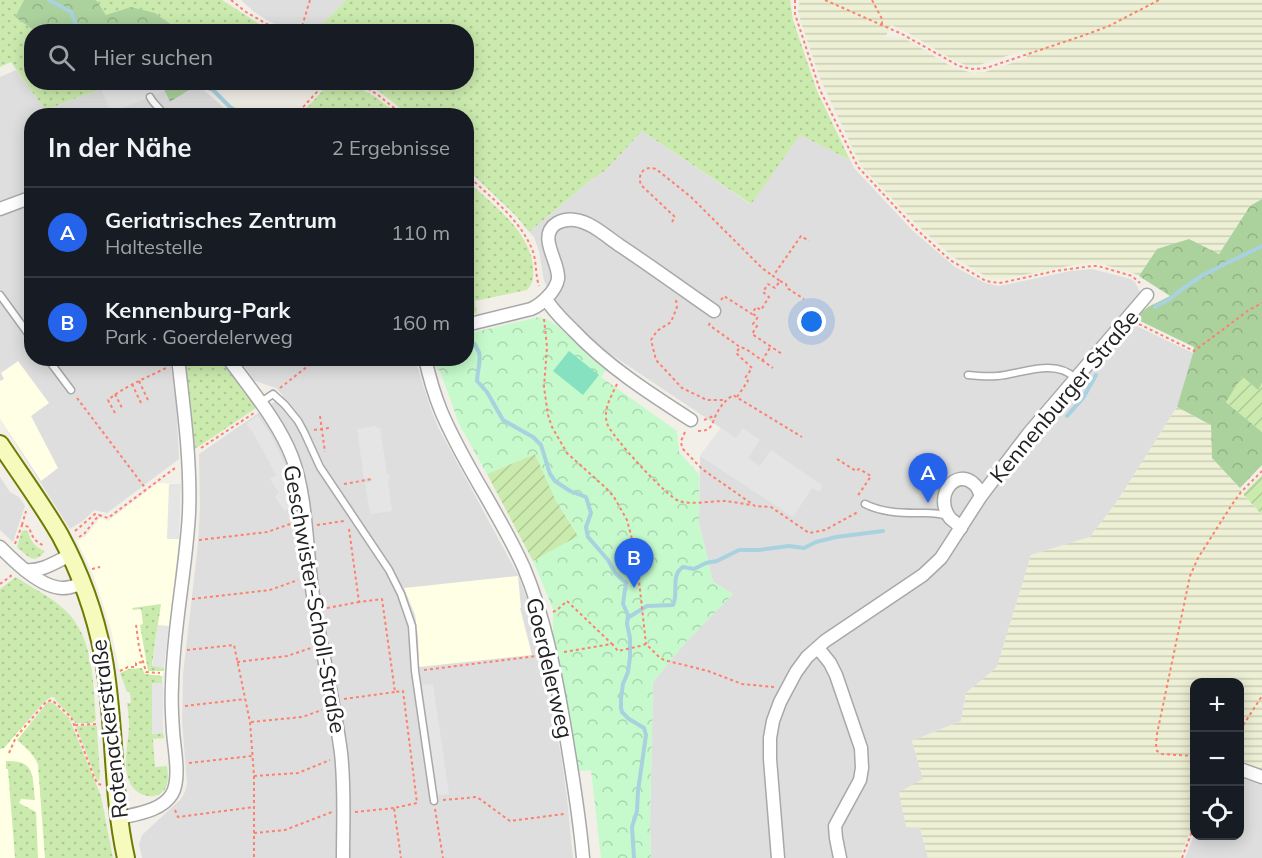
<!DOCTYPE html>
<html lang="de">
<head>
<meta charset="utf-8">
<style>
  :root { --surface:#171b24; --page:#242831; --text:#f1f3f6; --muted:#9ea1a6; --line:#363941; --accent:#2563eb }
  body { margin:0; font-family:Mulish,sans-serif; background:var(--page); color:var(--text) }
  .controls { position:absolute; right:18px; bottom:18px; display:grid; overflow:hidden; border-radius:12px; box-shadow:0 3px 15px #0003 }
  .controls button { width:54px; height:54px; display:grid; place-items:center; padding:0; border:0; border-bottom:2px solid var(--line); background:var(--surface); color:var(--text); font:30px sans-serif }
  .you { position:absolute; left:812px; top:322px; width:21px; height:21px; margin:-15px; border:4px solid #fff; border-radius:50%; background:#1a73e8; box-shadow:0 0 0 9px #1a73e833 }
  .badge { display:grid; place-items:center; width:39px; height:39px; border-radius:50%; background:var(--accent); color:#fff; font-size:20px; font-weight:700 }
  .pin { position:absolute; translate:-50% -50px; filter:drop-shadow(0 2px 3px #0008) }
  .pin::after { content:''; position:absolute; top:32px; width:21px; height:18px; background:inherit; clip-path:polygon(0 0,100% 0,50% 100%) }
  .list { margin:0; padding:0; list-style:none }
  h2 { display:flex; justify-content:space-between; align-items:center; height:78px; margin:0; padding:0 24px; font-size:26px }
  h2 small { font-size:20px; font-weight:400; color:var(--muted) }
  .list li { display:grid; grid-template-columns:39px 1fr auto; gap:18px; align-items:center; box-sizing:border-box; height:90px; padding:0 24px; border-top:2px solid var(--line) }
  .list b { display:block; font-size:22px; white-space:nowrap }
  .list p { margin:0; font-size:20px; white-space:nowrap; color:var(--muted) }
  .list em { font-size:20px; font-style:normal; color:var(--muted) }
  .icon { flex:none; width:33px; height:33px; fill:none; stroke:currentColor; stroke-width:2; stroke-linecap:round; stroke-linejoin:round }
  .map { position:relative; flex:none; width:1262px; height:858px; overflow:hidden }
  .search { position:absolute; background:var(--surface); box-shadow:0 3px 15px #0003; left:24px; top:24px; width:450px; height:66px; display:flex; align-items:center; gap:15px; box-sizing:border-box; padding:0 21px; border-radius:24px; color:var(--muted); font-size:22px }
  .panel { position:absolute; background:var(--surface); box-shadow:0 3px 15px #0003; left:24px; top:108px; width:450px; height:258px; border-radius:24px }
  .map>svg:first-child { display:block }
  .residential { fill:#dfdede }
  .education { fill:#feffe4 }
  .farmland { fill:url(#farmland-rules); fill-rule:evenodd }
  .grass { fill:url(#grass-dots) }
  .forest { fill:url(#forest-crowns) }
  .park { fill:url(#park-crowns) }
  .garden { fill:url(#garden-furrows) }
  .pitch { fill:#86e1c0 }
  .parking { fill:#e5e5e5 }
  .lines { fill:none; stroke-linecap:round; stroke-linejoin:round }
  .stream { stroke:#a8d2df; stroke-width:4 }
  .service-casing { stroke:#a8a8a8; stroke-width:9 }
  .minor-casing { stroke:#a8a8a8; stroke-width:15 }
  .secondary-casing { stroke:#6d7d04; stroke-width:20 }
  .path { stroke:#fc816f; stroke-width:2; stroke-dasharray:3 3; stroke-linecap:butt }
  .service { stroke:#fff; stroke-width:6 }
  .minor { stroke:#fff; stroke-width:12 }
  .secondary { stroke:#f6fbbd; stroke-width:16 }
  .labels { text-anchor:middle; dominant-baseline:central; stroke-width:6; stroke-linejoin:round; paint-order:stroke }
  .street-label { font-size:22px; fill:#212121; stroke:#fff }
</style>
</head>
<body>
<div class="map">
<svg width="1262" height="858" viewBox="0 0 1262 858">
  <defs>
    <pattern id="farmland-rules" width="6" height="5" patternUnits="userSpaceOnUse" patternTransform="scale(1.5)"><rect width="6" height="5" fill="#edf0d4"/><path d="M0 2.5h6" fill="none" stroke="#cbceb6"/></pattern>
    <pattern id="grass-dots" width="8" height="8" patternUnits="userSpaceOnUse" patternTransform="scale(1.5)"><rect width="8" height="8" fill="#cbebae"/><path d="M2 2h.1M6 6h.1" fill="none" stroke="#aec995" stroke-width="1.8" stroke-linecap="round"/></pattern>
    <pattern id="forest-crowns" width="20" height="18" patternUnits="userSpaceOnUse" patternTransform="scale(1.5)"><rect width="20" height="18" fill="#abd19d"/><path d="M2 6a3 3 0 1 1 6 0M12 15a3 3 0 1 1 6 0" fill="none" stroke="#93b387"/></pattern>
    <pattern id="park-crowns" width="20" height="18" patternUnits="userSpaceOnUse" patternTransform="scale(1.5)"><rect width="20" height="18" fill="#c6facc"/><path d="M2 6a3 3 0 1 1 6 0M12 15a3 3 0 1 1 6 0" fill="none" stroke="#aad6af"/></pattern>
    <pattern id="garden-furrows" width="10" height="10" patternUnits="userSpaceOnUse" patternTransform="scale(1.5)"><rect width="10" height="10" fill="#cbebae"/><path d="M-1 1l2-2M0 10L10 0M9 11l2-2" fill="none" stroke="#aec995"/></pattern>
  </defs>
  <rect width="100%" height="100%" fill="#f2efe8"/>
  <!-- residential -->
  <g class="residential">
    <polygon points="241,0 346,0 315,31 291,32 268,21 253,11"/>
    <polygon points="16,70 45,110 118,83 161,82 170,102 197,84 232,115 32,116 31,192 0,204 0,77"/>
    <polygon points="642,131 750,204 800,135 850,160 854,168 913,231 955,267 985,283 999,286 1070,271 1092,269 1131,279 1135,282 1140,292 1140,296 1122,319 1193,353 1177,407 1116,503 1090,537 1031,555 997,667 966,693 961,721 912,741 923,779 920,828 928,858 651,858 650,825 653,682 684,644 733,594 713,582 699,523 700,456 721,428 600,347 556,303 544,281 539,251 534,237 529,232 592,179 606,170"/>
    <polygon points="31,201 32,358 170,359 176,402 179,459 107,513 94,510 84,520 70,529 0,419 0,215"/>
    <polygon points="239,359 415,359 430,407 439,429 518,575 532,612 544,661 548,697 561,754 567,798 573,858 142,858 139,844 142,835 181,799 184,794 187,784 182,721 183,674 198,544 200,507 199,454 283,396 276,388 255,381"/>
    <polygon points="0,477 10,492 19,497 25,506 13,542 0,530"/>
    <polygon points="1240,772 1262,781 1262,858 1185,858 1194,835 1240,836"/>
  </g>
  <!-- education -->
  <g class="education">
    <polygon points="18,361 49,403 31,416 58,468 41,481 0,419 0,381 4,379 1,373"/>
    <polygon points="158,483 181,484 179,540 164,671 162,676 145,674 129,669 120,673 111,630 103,604 92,572 77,541 86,536 100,518 108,521"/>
    <polygon points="518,576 521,608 520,608 532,655 419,667 418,636 415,615 404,588"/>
    <polygon points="0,705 54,740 61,858 0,858"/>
  </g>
  <!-- farmland -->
  <g class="farmland">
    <path d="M800,0H1262V199L1250,206L1219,254L1157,249L1139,276L1133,273L1098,263L1092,262L1068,266L1003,279L992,278L987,277L953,257L917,225L861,166L819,76L799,16L798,10ZM891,25L907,32L955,61L968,66L979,65L1025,50L1027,58L985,72L973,73L954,68L904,38H885Z"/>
    <polygon points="1177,407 1211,425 1212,458 1240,488 1243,494 1262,515 1262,772 1240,764 1240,682 1194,682 1194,818 1180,858 928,858 920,828 906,827 899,792 923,779 912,741 961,721 966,693 997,667 1031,555 1090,537 1116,503"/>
  </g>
  <!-- grass -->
  <g class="grass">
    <polygon points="0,0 24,0 15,17 35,31 32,32 32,82 95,83 101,89 45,110 11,62 0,67"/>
    <polygon points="96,0 222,0 261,25 256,31 180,31 155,13 106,15"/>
    <polygon points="346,0 790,0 793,20 817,91 850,160 800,135 751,204 642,131 606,170 592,179 529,232 517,217 467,169 466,116 409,115 380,92 364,83 466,82 466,32 315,31"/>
    <polygon points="330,83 351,83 377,98 399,115 300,115"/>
    <path d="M466,180C493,205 537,235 533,277C533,282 530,286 527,290L475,301L477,313L467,316Z"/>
    <polygon points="185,359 219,359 256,408 195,449"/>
    <path d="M25,530L28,532C31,542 35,547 45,551C34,566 28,556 17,547L22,531Z"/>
    <path d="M16,577C32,588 52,597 66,611C94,638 93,684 96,720L92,723H75C70,712 59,707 54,697H51L43,703L4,748L0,749V589Z"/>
    <polygon points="161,604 152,665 164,668 164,671 148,671 140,625 143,624 141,609 133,610 132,608"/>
    <path d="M142,668L145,674L162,676V683H152V734L163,733L164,738L153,739L155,767L167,766C168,773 169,782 165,789C156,802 136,796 130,783C122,766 128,745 129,727C129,719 128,711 127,703H131L130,692H127L120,673L129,669Z"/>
    <path d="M48,702L53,703L69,718L101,796L113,858H45L38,765C34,754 26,748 17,740Z"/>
    <polygon points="94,725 97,726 97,731 100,775 99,782 96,778 76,726"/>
    <path d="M6,761C36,760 32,776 35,800L21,799L19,803L36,812L38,858H15L8,769H6Z"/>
  </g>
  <!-- forest -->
  <g class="forest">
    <polygon points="24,0 96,0 106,15 131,7 155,13 180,31 35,31 15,17"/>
    <polygon points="161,83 200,83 170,102"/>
    <polygon points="1262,199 1262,383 1259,390 1226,402 1262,432 1262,465 1240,488 1212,458 1211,425 1177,407 1193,353 1194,347 1134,318 1148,307 1170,296 1139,276 1157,249 1189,239 1219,254 1250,206"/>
  </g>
  <!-- park -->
  <path class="park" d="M539,317C559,321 572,342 587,355C593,360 599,365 606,370L601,377L677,431L679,452L699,474V523L713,582L733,594L684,644L653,682L650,825L651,858H601L591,770L579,771L568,708L553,642V609L533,561L578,535L555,499L535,454L487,474L459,424L440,371L437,369L433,359L466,358L467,334Z"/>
  <!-- garden -->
  <g class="garden">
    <polygon points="1242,376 1258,390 1262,383 1262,432 1226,402"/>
    <polygon points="535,454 555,499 578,536 533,561 487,474"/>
    <polygon points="1262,475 1262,515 1243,494"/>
  </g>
  <!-- pitch -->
  <polygon class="pitch" points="569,351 599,375 583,395 553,371"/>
  <!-- parking -->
  <g class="parking">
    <polygon points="161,82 165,91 111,113 101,89 118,83"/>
    <polygon points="258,416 272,437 286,467 293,505 285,511 275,497 279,493 270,479 276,475 254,434 246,424"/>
    <polygon points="376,426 377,428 380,428 387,474 389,474 390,479 388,480 392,511 370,514 365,483 372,481 372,478 364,479 357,429"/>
    <polygon points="721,428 736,438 743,428 760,440 748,458 760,466 771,450 823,486 819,492 812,488 793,517 700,456"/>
    <polygon points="169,484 181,484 179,539 167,539"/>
    <polygon points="158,625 169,626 164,668 152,666"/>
    <polygon points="152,683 163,683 163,733 152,734"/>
    <polygon points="433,684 449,794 437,795 422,685"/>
  </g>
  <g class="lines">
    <!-- stream -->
    <g class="stream">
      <polyline points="49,0 71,12 79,32"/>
      <polyline points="201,82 205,87 213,90 230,107 243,116"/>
      <polyline points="1155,307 1170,299 1178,292 1203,275 1262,246"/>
      <path d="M466,338C487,352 478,361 477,381L487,392L503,420L533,437L541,445L550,474L555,481L570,491L586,497L591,513L586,527L588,537L608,560L615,573L626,583L623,604L628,615L627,624L630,638V657L628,672L623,684L621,698V708L622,712L629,719L644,728L646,735L638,791L637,811L632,827L634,858"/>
      <polyline points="1067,416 1083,398 1096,375"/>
      <path d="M629,617L647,606L673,605C679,594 670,575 683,567L694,569L706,563L717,561L739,550H759L789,546L804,548L816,542L836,537L883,531"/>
    </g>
    <!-- service casing -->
    <g class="service-casing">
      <g id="service">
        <path d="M150,97C154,105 161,108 164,116"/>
        <polyline points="0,295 32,339"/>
        <polyline points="47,358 71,390"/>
        <path d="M968,375C977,376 987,377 997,376C1021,374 1055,358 1075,378"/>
        <polyline points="261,402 273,394 285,405 298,421 304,432 320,467 389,570 401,594 412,626 415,671 434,801"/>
        <path d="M865,504C881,512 899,513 917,513C928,513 937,512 946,516"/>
      </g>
    </g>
    <!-- minor casing -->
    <g class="minor-casing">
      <g id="minor">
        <polyline points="0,209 32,197"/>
        <path d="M546,299C553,311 563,320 573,330C607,366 649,393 691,420"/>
        <path d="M466,325L531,309C541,305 556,291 558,279C560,262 536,236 557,223C563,220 569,219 575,220C591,222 606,236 619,245C651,266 682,289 714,311"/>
        <path d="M228,358C251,390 278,421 292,457C307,497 306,546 312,588C319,643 334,698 341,753C345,788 343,823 343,858"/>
        <path d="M425,358C429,376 434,394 441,411C464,466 500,514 524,568C544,616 554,667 563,718C571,765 579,811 583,858"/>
        <path d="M961,528C958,524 953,521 950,518C933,496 956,467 974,484C978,487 979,492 981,496"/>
        <path d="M0,547C15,562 41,588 63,588C70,588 76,585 82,584"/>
        <path d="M25,570C41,572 56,562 70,555"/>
        <polyline points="818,648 830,663 836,675 861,748 862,768 860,780 835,826 836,838 840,858"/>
        <polyline points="1240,769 1262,777"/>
        <path d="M119,818C136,814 162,811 172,794C181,779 174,748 173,731C172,716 171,701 172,686C173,628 186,571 189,513C191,462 184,410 178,358"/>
        <polyline points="778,858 770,759 770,738 773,721 780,702 796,672 807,657 825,641 923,575 941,558 981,496 1029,433 1147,295"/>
      </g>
    </g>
    <!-- secondary casing -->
    <g class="secondary-casing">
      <path id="secondary" d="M0,444C20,474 42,504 60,535C80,572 95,613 103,655C116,722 111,791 126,858"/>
    </g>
    <!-- path -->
    <g class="path">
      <polyline points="231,0 246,12 281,32"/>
      <polyline points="795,0 795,14 820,90 858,167 915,228 950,260 986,281 999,283 1005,282 1055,271 1092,266 1098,266 1132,276 1140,283"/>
      <polyline points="825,0 902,34 959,66 972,69 986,68 1082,36 1109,26 1159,0"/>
      <polyline points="872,0 882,19 882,25"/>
      <polyline points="302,32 303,23 310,0"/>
      <polyline points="358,82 378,95 404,116"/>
      <polyline points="295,116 326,82"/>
      <path d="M466,174C490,197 519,218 532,249C537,261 535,274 539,286"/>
      <path d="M672,222L675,217L641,185C637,174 644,165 656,169L691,197L762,268L773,276"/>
      <polyline points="780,281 786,284 787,288 804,299"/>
      <polyline points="676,300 677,307 671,322 657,331 651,340 656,360 682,388 707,400 725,400"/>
      <polyline points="721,300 724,296 752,314 756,307 761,310 769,297 763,292 768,284 775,288 780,281 773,276 801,236 809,241"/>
      <polyline points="753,314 758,317 753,324 757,326 752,334 782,354"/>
      <polyline points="544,319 547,347 544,387 548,415 552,427 567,453 606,488 614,497 627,520 636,554 646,644"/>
      <polyline points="710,323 709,325 740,347 746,349 773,368"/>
      <polyline points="1139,324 1194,351 1249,310 1262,303"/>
      <polyline points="762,361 771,346"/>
      <polyline points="139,381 148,400"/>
      <polyline points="132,384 141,403"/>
      <path d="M617,384C611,397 603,409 607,423C610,435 667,497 679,501C693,505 710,501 725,501C734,502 743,504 752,505"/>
      <polyline points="280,388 318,358"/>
      <polyline points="115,394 123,410"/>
      <polyline points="737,397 748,381 745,378 752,368 736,353 740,347"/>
      <polyline points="77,398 146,489"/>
      <path d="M115,413L108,400C125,386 146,378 166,368"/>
      <polyline points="320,416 325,452"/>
      <polyline points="704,420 716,415"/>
      <polyline points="314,430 329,428"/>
      <path d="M698,431C713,431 711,424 717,413C721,405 726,400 733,395L802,437"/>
      <polyline points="685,432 681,441 682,448 702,469 755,506 771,507 809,533 825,530 856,513 859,511"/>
      <polyline points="201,448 254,413"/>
      <polyline points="837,459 856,471 859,469 871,476 857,497"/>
      <polyline points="344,484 372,479"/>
      <polyline points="22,525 26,511"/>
      <polyline points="317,525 344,521"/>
      <polyline points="349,529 359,602 382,599 395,692 403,691 417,803 394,808 401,858"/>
      <polyline points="75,531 95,514 99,515"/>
      <polyline points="79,537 84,534 99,515 108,518 175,468"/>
      <polyline points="199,540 267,532 293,523"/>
      <path d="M15,544L22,525L29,527C32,537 35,542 45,546"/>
      <polyline points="92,569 100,567"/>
      <polyline points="0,584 11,576 10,575"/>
      <polyline points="192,599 270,590 298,580"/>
      <polyline points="327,608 359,602"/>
      <polyline points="553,612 557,610 567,601 612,644"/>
      <polyline points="136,625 139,647 146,672 160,673"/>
      <polyline points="187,650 234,645 250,722 254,776 254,858"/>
      <polyline points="564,652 612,644 618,651 640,646 646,644 659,657 664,660 708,671 742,684 774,687"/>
      <polyline points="237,662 287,656 311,648"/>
      <polyline points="424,670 537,656"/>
      <polyline points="120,671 128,667 136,667 136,663 143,662"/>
      <polyline points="344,699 395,692"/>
      <polyline points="185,706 245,699"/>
      <polyline points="251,722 302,717 322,710"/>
      <polyline points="75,725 96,724"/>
      <polyline points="1240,730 1262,696"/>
      <polyline points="9,753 16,737 46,702 52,700 71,717 95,779 98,784 102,785"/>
      <polyline points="1194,756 1162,754 1157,751 1156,745 1157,734 1190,576 1198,558 1231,506 1241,492 1262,471"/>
      <polyline points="189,763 252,756"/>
      <polyline points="254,776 298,773 330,760"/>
      <polyline points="443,800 477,797 510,821 564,814"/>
      <polyline points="435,809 443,858"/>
      <polyline points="175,810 178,817 254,807"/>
      <polyline points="355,812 394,808"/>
      <polyline points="254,833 285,830 332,812"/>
      <polyline points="1182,858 1194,826"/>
    </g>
    <!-- service -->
    <use href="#service" class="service"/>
    <!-- minor -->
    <use href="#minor" class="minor"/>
    <!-- secondary -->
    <use href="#secondary" class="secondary"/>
  </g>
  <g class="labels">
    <!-- street labels -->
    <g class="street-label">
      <text transform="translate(1064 396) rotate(-50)">Kennenburger Straße</text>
      <text transform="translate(315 599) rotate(80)">Geschwister-Scholl-Straße</text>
      <text transform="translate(550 668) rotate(77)">Goerdelerweg</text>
      <text transform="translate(109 729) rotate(-97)">Rotenackerstraße</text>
    </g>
  </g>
</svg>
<div class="controls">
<button>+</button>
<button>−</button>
<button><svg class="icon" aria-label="locate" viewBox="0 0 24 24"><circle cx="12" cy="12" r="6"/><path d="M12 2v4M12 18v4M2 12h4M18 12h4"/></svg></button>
</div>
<div class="you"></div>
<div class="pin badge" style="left:928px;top:503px">A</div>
<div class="pin badge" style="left:634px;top:588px">B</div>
<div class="search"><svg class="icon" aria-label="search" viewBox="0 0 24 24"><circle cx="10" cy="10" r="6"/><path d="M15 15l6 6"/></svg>Hier suchen</div>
<section class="panel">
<h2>In der Nähe<small>2 Ergebnisse</small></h2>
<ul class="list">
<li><span class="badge">A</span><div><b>Geriatrisches Zentrum</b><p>Haltestelle</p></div><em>110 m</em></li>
<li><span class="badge">B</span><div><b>Kennenburg-Park</b><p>Park · Goerdelerweg</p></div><em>160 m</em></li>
</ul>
</section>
</div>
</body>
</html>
